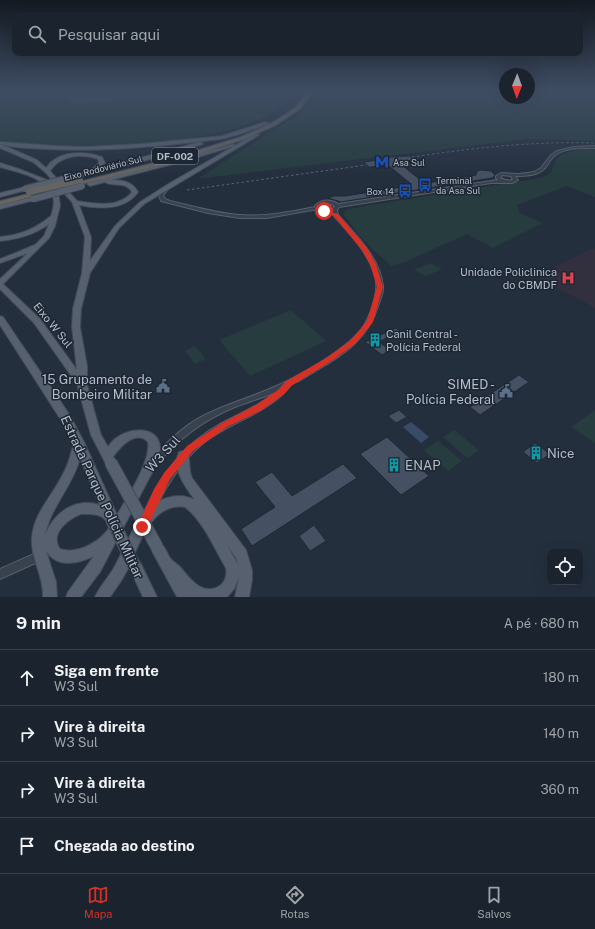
<!DOCTYPE html>
<html lang="pt">
<head>
<meta charset="utf-8">
<style>
  :root { --surface:#1b232e; --page:#282f3a; --text:#f1f3f6; --muted:#a0a4aa; --line:#39404a; --accent:#d93025 }
  body { margin:0; font-family:"Public Sans",sans-serif; background:var(--page); color:var(--text) }
  .controls { position:absolute; right:12px; bottom:12px; display:grid; overflow:hidden; border-radius:8px; box-shadow:0 4px 16px #0002 }
  .controls button { width:36px; height:36px; display:grid; place-items:center; padding:0; border:0; border-bottom:1px solid var(--line); background:var(--surface); color:var(--text); font:20px sans-serif }
  .compass { position:absolute; left:499px; top:68px; width:36px; height:36px; border-radius:50%; background:var(--surface); box-shadow:0 4px 16px #0002; rotate:181deg }
  .stop { position:absolute; width:12px; height:12px; margin:-9px; border:3px solid #d93025; border-radius:50%; background:#fff }
  .stop.end { background:#d93025; border-color:#fff; box-shadow:0 1px 4px #0008 }
  .list { margin:0; padding:0; list-style:none }
  h2 { display:flex; justify-content:space-between; align-items:center; height:52px; margin:0; padding:0 16px; font-size:17px }
  h2 small { font-size:13px; font-weight:400; color:var(--muted) }
  .list li { display:grid; grid-template-columns:26px 1fr auto; gap:12px; align-items:center; box-sizing:border-box; height:56px; padding:0 16px; border-top:1px solid var(--line) }
  .list b { display:block; font-size:15px; white-space:nowrap }
  .list p { margin:0; font-size:13px; white-space:nowrap; color:var(--muted) }
  .list em { font-size:13px; font-style:normal; color:var(--muted) }
  .icon { flex:none; width:22px; height:22px; fill:none; stroke:currentColor; stroke-width:2; stroke-linecap:round; stroke-linejoin:round }
  .map { position:relative; flex:none; width:595px; height:597px; overflow:hidden }
  .search { position:absolute; background:var(--surface); box-shadow:0 4px 16px #0002; left:12px; right:12px; top:12px; height:44px; display:flex; align-items:center; gap:10px; box-sizing:border-box; padding:0 14px; border-radius:8px; color:var(--muted); font-size:15px }
  .sheet { height:276px; background:var(--surface) }
  nav { display:flex; justify-content:space-around; align-items:center; box-sizing:border-box; height:56px; border-top:1px solid var(--line); background:var(--surface); font-size:11px; color:var(--muted) }
  nav a { display:grid; justify-items:center; gap:2px }
  nav .on { color:var(--accent) }
  .map>svg:first-child { display:block }
  .medical { fill:#32303f }
  .green { fill:#263c3f }
  .water { fill:#394c67 }
  .lines { fill:none; stroke-linecap:round; stroke-linejoin:round }
  .taxiway { fill:#3f4a5a; fill-rule:evenodd }
  .building { fill:#455162; stroke:#1f2835 }
  .tertiary-casing { stroke:#565f6c; stroke-width:2 }
  .primary-casing { stroke:#414a57; stroke-width:2 }
  .trunk-casing { stroke:#434c59; stroke-width:2 }
  .tertiary { fill:#38414e; fill-rule:evenodd }
  .primary { fill:#56606e; fill-rule:evenodd }
  .trunk { fill:#656462; fill-rule:evenodd }
  .rail { stroke:#5a6575; stroke-width:1; stroke-dasharray:2.5 2.5; stroke-linecap:butt }
  .primary-bridge-far1-casing { stroke:#414a57; stroke-width:8; stroke-linecap:butt }
  .primary-bridge-casing { stroke:#414a57; stroke-width:14; stroke-linecap:butt }
  .trunk-bridge-casing { stroke:#434c59; stroke-width:8; stroke-linecap:butt }
  .primary-bridge-far1 { stroke:#56606e; stroke-width:6 }
  .primary-bridge { stroke:#56606e; stroke-width:12 }
  .trunk-bridge { stroke:#656462; stroke-width:6 }
  .route { fill:#d93025 }
  .labels { text-anchor:middle; dominant-baseline:central; stroke-width:3; stroke-linejoin:round; paint-order:stroke }
  .far-poi-label { font-size:9px; fill:#b4bcc9; stroke:#1d2633; text-anchor:start }
  .far-street-label { font-size:9px; fill:#b4bcc9; stroke:#1d2633 }
  .shield { fill:#1d2633; stroke:#878f9c; stroke-width:1 }
  .shield-label { font-size:10px; font-weight:bold; fill:#b4bcc9 }
  .poi-label { font-size:11px; fill:#b4bcc9; stroke:#1d2633; text-anchor:end }
  .street-label { font-size:11px; fill:#b4bcc9; stroke:#1d2633 }
  .near-poi-label { font-size:13px; fill:#b4bcc9; stroke:#1d2633; text-anchor:end }
  .near-street-label { font-size:13px; fill:#b4bcc9; stroke:#1d2633 }
</style>
</head>
<body>
<div class="map">
<svg width="595" height="597" viewBox="0 0 595 597">
  <rect width="100%" height="100%" fill="#242f3e"/>
  <!-- medical -->
  <polygon class="medical" points="593,248 595,249 595,308 543,280 539,275"/>
  <!-- green -->
  <g class="green">
    <path d="M0,91H299C256,150 67,152 0,141Z"/>
    <polygon points="320,91 505,91 505,98 529,98 529,91 595,91 595,141 527,139 197,179 302,112 319,95"/>
    <path d="M588,149L595,150V197L567,186L517,205L520,213L543,223L493,248L467,234L403,263L391,266L362,239L343,214L347,209L540,178L551,173C557,150 568,152 588,149Z"/>
    <polygon points="430,263 442,269 426,276 414,270"/>
    <polygon points="291,310 326,341 250,376 219,340"/>
    <polygon points="195,346 206,359 195,364 185,351"/>
    <polygon points="595,410 595,443 571,427"/>
    <polygon points="454,430 479,450 467,458 443,437"/>
    <polygon points="438,441 462,461 448,471 424,450"/>
  </g>
  <!-- water -->
  <polygon class="water" points="411,422 429,437 421,443 403,427"/>
  <g class="lines">
    <!-- taxiway -->
    <path class="taxiway" d="M108,96L112,98L111,100C100,102 75,106 67,100C71,97 100,97 108,96Z"/>
  </g>
  <!-- building -->
  <g class="building">
    <polygon points="409,156 415,160 406,161 411,165 403,166 423,182 428,183 476,175 477,171 481,170 491,171 495,175 492,178 341,202 328,198 333,196 345,196 408,186 407,185 411,184 389,166 369,167 364,162 378,160 376,158"/>
    <polygon points="396,328 400,331 390,338 388,337 379,342 390,350 382,355 365,342"/>
    <polygon points="519,375 529,382 480,415 470,407"/>
    <polygon points="399,410 407,417 396,423 388,416"/>
    <polygon points="387,437 429,476 401,495 360,454"/>
    <polygon points="535,443 550,454 537,463 523,452"/>
    <polygon points="343,464 357,478 252,546 241,529 275,507 255,482 272,472 292,496"/>
    <polygon points="314,525 326,541 310,551 299,536"/>
  </g>
  <g class="lines">
    <!-- tertiary casing -->
    <g class="tertiary-casing">
      <g id="tertiary">
        <path d="M595,146V148C582,148 566,147 555,155C550,159 549,164 545,168C538,176 525,176 515,176L518,180L512,183H491L339,207L337,210L338,215C356,235 380,258 383,286C384,293 380,300 378,306C369,337 344,355 317,370C311,374 305,377 299,381C296,382 292,383 291,385C290,385 290,387 289,387C286,392 281,396 276,400C253,418 223,426 201,445C178,465 164,490 151,517L148,518L145,517L143,514C163,473 182,445 222,423C240,413 260,406 276,392C262,398 248,402 235,407C201,421 180,438 156,465L153,466L150,465L149,463L150,461C166,443 182,427 203,416C224,405 246,399 267,390C295,379 343,352 361,330C367,322 370,314 373,305C376,295 378,286 375,276C368,252 350,234 334,216L333,212H325L318,209L267,218H240L208,213L161,201L159,195L164,188H166L168,189L163,195L165,199L170,201C192,206 215,213 239,215C265,217 290,212 315,207V206C321,199 331,199 338,204L498,180L496,178V176L501,173L519,174L534,172L541,168L551,155L557,151L574,147ZM502,175L511,176L513,180C509,181 504,180 500,178ZM327,203L331,204L335,206L333,209H324L320,206L323,204Z"/>
        <polygon points="41,551 44,553 46,556 44,559 0,579 0,569"/>
      </g>
    </g>
    <!-- primary casing -->
    <g class="primary-casing">
      <g id="primary">
        <path d="M265,122L269,123C263,127 228,138 221,139C163,146 104,152 45,149C31,148 14,148 0,144V142H2L57,146L85,147L141,144L222,136Z"/>
        <path d="M255,134L259,135L144,204L119,228L90,273L81,309L80,327L87,366V385L101,435L108,447C110,444 113,440 116,438C130,427 160,425 160,449C159,455 157,461 155,467L100,572L81,597H66L68,592L94,556C77,564 57,568 46,551L56,582L57,597H43C44,576 30,558 32,537C34,513 53,495 63,474C69,464 71,453 74,442L61,420L0,325V316L3,317L69,414L84,442L117,515C127,497 151,462 148,442C136,429 120,447 113,457L117,463L115,466L111,468L107,466L91,435L77,384L34,323L0,289V279L28,253L0,263V259L18,252L32,246L35,245L44,236L49,224C34,235 18,239 0,241V237C20,235 35,229 51,216C53,210 55,203 53,197C46,177 18,172 0,167V163L19,169L47,180L59,197L60,206L55,226L49,238L3,284L40,319L77,370L72,327L73,309L82,273L85,237L72,202L45,172L33,162L0,148V144L37,160L46,168C58,150 84,151 102,157L105,163L98,169L200,142L203,144L133,164L77,178L74,176L75,175L90,171L99,163L98,159C81,153 60,155 50,171L77,201C95,204 120,208 132,192C125,180 113,188 105,182L90,186L87,184L88,183L234,144V146L185,161L111,180C122,180 132,181 138,192C125,211 99,209 79,205L91,237L90,261L115,226L140,202L170,183ZM80,458L100,505C75,497 53,513 45,536C50,507 73,486 80,458ZM81,514C91,514 103,513 108,524L111,525C102,541 78,555 60,549C49,534 68,519 81,514Z"/>
        <polygon points="25,187 28,189 27,190 0,197 0,193"/>
        <polygon points="33,197 36,199 35,200 0,209 0,205"/>
        <path d="M183,451L187,452C191,460 188,469 192,478L246,550L252,570V580L249,597H235L239,577L234,589L227,597H177L152,551L151,547L152,543L157,541C164,544 166,551 170,558C173,562 178,564 181,568C191,580 203,597 221,585C226,580 227,575 226,568C214,548 204,522 185,507C154,502 141,539 131,562L135,561L140,562L157,597H143L129,567L121,581L110,597H95C100,586 109,577 115,566C129,541 139,503 171,497C180,495 187,496 195,500C186,488 171,468 179,452ZM227,545L236,558L238,565Z"/>
      </g>
    </g>
    <!-- trunk casing -->
    <g class="trunk-casing">
      <g id="trunk">
        <polygon points="309,91 314,91 300,109 276,125 245,139 173,162 82,184 79,182 169,159 241,137 272,123 296,107"/>
        <polygon points="32,193 35,195 34,196 0,205 0,201"/>
      </g>
    </g>
    <!-- tertiary -->
    <use href="#tertiary" class="tertiary"/>
    <!-- primary -->
    <use href="#primary" class="primary"/>
    <!-- trunk -->
    <use href="#trunk" class="trunk"/>
    <!-- rail -->
    <g class="rail">
      <path d="M412,157C473,148 533,141 595,143"/>
      <polyline points="187,190 366,165"/>
    </g>
    <!-- primary-bridge-far1 casing -->
    <g class="primary-bridge-far1-casing">
      <g id="primary-bridge-far1">
        <polyline points="25,189 77,176"/>
        <polyline points="33,199 82,186"/>
      </g>
    </g>
    <!-- primary-bridge casing -->
    <g class="primary-bridge-casing">
      <g id="primary-bridge">
        <polyline points="111,463 157,547"/>
        <polyline points="112,520 135,567"/>
      </g>
    </g>
    <!-- trunk-bridge casing -->
    <g class="trunk-bridge-casing">
      <polyline id="trunk-bridge" points="29,192 80,180"/>
    </g>
    <!-- primary-bridge-far1 -->
    <use href="#primary-bridge-far1" class="primary-bridge-far1"/>
    <!-- primary-bridge -->
    <use href="#primary-bridge" class="primary-bridge"/>
    <!-- trunk-bridge -->
    <use href="#trunk-bridge" class="trunk-bridge"/>
  </g>
  <!-- sky -->
  <linearGradient id="sky" x2="0" y2="1"><stop stop-color="#141a22"/><stop offset="0.52" stop-color="#3f4d63"/><stop offset="1" stop-color="#3f4d63" stop-opacity="0"/></linearGradient>
  <rect width="595" height="175" fill="url(#sky)"/>
  <!-- route -->
  <polygon class="route" points="322,210 338,214 367,248 376,264 383,287 373,322 356,343 333,360 291,386 284,394 262,410 227,427 193,451 170,479 146,530 142,531 138,530 137,527 154,489 164,473 187,446 222,423 256,405 278,390 285,382 328,357 351,340 367,321 377,287 370,264 362,250 334,216 322,212"/>
  <!-- icons -->
  <defs>
    <g id="metro-bare" transform="scale(1.08)"><path d="M-5.5 5V-5H-3L0 0L3-5H5.5V5H3V-.5L0 4L-3-.5V5Z" fill="#1a4fb4" stroke="#1d2633" stroke-width="2.5" paint-order="stroke"/></g>
    <g id="bus-bare" transform="scale(1.08)"><path d="M-5-6H5V4H4V6H2V4H-2V6H-4V4H-5ZM-3.5-4V0h7V-4ZM-3.5 1.2v1.5H-2V1.2ZM2 1.2v1.5H3.5V1.2Z" fill="#1a4fb4" stroke="#1d2633" stroke-width="2.5" paint-order="stroke"/></g>
    <g id="hospital-bare" transform="scale(1.08)"><path d="M-5-5h3v3.5h4V-5h3V5h-3V1.5h-4V5h-3Z" fill="#e0444e" stroke="#1d2633" stroke-width="2.5" paint-order="stroke"/></g>
    <g id="building-bare" transform="scale(1.08)"><path d="M-4-6H4V6H1V3H-1V6H-4ZM-2.5-4.3h1.7v1.8h-1.7ZM.8-4.3h1.7v1.8H.8ZM-2.5-1h1.7V.8h-1.7ZM.8-1h1.7V.8H.8Z" fill="#0f9aa8" stroke="#1d2633" stroke-width="2.5" paint-order="stroke"/></g>
    <g id="civic-bare" transform="scale(1.08)"><path d="M-.6-6.5H3V-4.5H.6V-3L4-1V1h2V6H-6V1h2V-1L-.6-3ZM-1.2 2.5V6h2.4V2.5Z" fill="#5c6f8a" stroke="#1d2633" stroke-width="2.5" paint-order="stroke"/></g>
  </defs>
  <g fill-rule="evenodd">
    <use href="#metro-bare" x="382" y="162"/>
    <use href="#bus-bare" x="425" y="185"/>
    <use href="#bus-bare" x="405" y="191"/>
    <use href="#hospital-bare" x="568" y="278"/>
    <use href="#building-bare" x="375" y="340"/>
    <use href="#civic-bare" x="163" y="386"/>
    <use href="#civic-bare" x="506" y="391"/>
    <use href="#building-bare" x="536" y="453"/>
    <use href="#building-bare" x="394" y="465"/>
  </g>
  <g class="labels">
    <!-- far-poi labels -->
    <g class="far-poi-label">
      <text x="393" y="162">Asa Sul</text>
      <text x="436" y="180">Terminal<tspan x="436" dy="10">da Asa Sul</tspan></text>
      <text x="394" y="191" text-anchor="end">Box 14</text>
    </g>
    <!-- far-street labels -->
    <g class="far-street-label">
      <text transform="translate(103 168) rotate(-14)">Eixo Rodoviário Sul</text>
    </g>
    <!-- shield labels -->
    <rect class="shield" x="152" y="148" width="46" height="16" rx="3"/>
    <g class="shield-label">
      <text x="175" y="156">DF-002</text>
    </g>
    <!-- poi labels -->
    <g class="poi-label">
      <text x="557" y="272">Unidade Policlinica<tspan x="557" dy="13">do CBMDF</tspan></text>
      <text x="386" y="334" text-anchor="start">Canil Central -<tspan x="386" dy="13">Polícia Federal</tspan></text>
    </g>
    <!-- street labels -->
    <g class="street-label">
      <text transform="translate(53 325) rotate(51)">Eixo W Sul</text>
    </g>
    <!-- near-poi labels -->
    <g class="near-poi-label">
      <text x="152" y="379">15 Grupamento de<tspan x="152" dy="15">Bombeiro Militar</tspan></text>
      <text x="495" y="384">SIMED -<tspan x="495" dy="15">Polícia Federal</tspan></text>
      <text x="547" y="453" text-anchor="start">Nice</text>
      <text x="405" y="465" text-anchor="start">ENAP</text>
    </g>
    <!-- near-street labels -->
    <g class="near-street-label">
      <text transform="translate(163 454) rotate(-48)">W3 Sul</text>
      <text transform="translate(102 497) rotate(65)">Estrada Parque Polícia Militar</text>
    </g>
  </g>
</svg>
<div class="controls">
<button><svg class="icon" aria-label="locate" viewBox="0 0 24 24"><circle cx="12" cy="12" r="6"/><path d="M12 2v4M12 18v4M2 12h4M18 12h4"/></svg></button>
</div>
<svg class="compass" viewBox="-18 -18 36 36"><path d="M0-13l5 13h-10z" fill="#e53935"/><path d="M0 13l5-13h-10z" fill="#a0a4aa"/></svg>
<div class="stop" style="left:324px;top:211px"></div>
<div class="stop end" style="left:142px;top:527px"></div>
<div class="search"><svg class="icon" aria-label="search" viewBox="0 0 24 24"><circle cx="10" cy="10" r="6"/><path d="M15 15l6 6"/></svg>Pesquisar aqui</div>
</div>
<section class="sheet">
<h2>9 min<small>A pé · 680 m</small></h2>
<ul class="list">
<li><svg class="icon" aria-label="ahead" viewBox="0 0 24 24"><path d="M12 20V5M6 11l6-6 6 6"/></svg><div><b>Siga em frente</b><p>W3 Sul</p></div><em>180 m</em></li>
<li><svg class="icon" aria-label="right" viewBox="0 0 24 24"><path d="M7 20v-9h11M14 6l5 5-5 5"/></svg><div><b>Vire à direita</b><p>W3 Sul</p></div><em>140 m</em></li>
<li><svg class="icon" aria-label="right" viewBox="0 0 24 24"><path d="M7 20v-9h11M14 6l5 5-5 5"/></svg><div><b>Vire à direita</b><p>W3 Sul</p></div><em>360 m</em></li>
<li><svg class="icon" aria-label="arrive" viewBox="0 0 24 24"><path d="M6 21V4h12l-3 4 3 4H6"/></svg><div><b>Chegada ao destino</b></div></li>
</ul>
</section>
<nav>
<a class="on"><svg class="icon" aria-label="map" viewBox="0 0 24 24"><path d="M3 6l6-2 6 2 6-2v14l-6 2-6-2-6 2zM9 4v14M15 6v14"/></svg>Mapa</a>
<a><svg class="icon" aria-label="directions" viewBox="0 0 24 24"><path d="M12 3l9 9-9 9-9-9zM9 14v-3h6M13 9l2 2-2 2"/></svg>Rotas</a>
<a><svg class="icon" aria-label="saved" viewBox="0 0 24 24"><path d="M7 4h10v16l-5-4-5 4z"/></svg>Salvos</a>
</nav>
</body>
</html>
